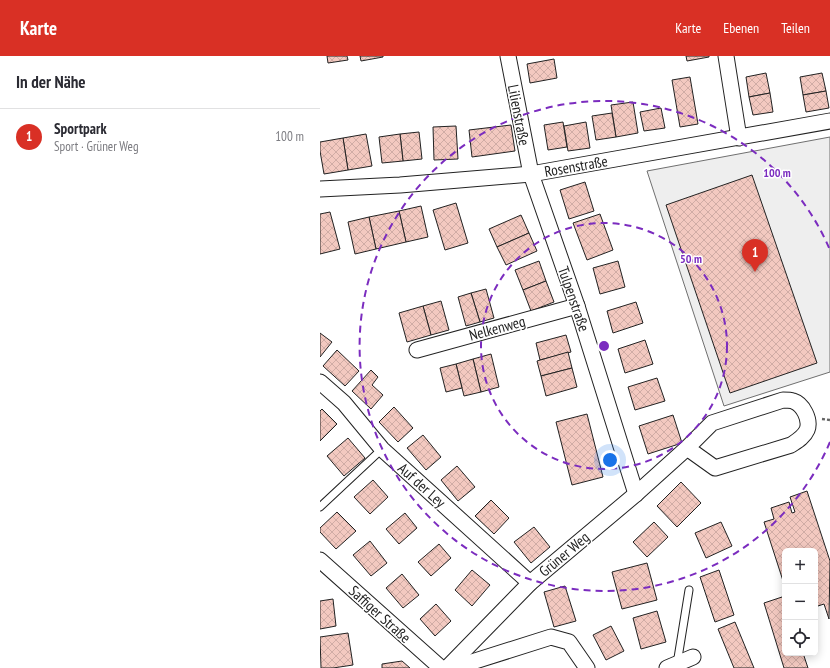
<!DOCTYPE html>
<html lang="de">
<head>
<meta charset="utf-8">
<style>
  :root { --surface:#fff; --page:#f2f2f3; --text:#2b2b33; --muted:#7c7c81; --line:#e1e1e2; --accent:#d93025 }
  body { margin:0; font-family:"PT Sans Narrow",sans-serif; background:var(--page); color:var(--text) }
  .controls { position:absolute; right:12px; bottom:12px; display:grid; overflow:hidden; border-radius:6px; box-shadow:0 2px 10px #0003 }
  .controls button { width:36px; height:36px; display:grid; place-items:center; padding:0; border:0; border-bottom:1px solid var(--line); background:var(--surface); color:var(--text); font:20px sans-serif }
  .you { position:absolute; left:290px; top:404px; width:14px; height:14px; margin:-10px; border:3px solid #fff; border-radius:50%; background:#1a73e8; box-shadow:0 0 0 6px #1a73e833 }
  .badge { display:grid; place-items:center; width:26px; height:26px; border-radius:50%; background:var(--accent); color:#fff; font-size:13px; font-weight:700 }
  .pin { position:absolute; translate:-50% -33px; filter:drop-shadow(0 1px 2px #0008) }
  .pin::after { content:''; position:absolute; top:21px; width:14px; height:12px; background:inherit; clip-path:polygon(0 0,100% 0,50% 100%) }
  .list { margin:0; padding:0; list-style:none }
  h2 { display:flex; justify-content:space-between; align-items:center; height:52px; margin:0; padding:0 16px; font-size:17px }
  h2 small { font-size:13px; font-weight:400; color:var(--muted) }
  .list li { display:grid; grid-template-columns:26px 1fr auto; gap:12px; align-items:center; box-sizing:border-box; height:56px; padding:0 16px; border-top:1px solid var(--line) }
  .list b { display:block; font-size:15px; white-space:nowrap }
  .list p { margin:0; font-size:13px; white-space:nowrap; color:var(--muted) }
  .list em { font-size:13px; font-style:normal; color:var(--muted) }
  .icon { flex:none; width:22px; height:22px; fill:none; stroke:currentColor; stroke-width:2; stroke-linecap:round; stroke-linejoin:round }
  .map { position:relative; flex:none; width:510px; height:612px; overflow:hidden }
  header { display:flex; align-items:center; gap:24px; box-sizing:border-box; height:56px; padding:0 20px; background:var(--accent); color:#fff }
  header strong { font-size:19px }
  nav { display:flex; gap:22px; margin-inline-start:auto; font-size:14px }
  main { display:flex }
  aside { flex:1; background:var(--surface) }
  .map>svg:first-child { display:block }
  .park { fill:#eee; stroke:#6f6f6f }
  .building { fill:url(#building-cross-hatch); stroke:#222 }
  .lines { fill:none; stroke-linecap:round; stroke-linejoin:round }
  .lane-casing { stroke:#222; stroke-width:9 }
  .street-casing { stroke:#222; stroke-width:17 }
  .path { stroke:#646464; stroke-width:2.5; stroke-dasharray:3 2; stroke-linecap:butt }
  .lane { stroke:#fff; stroke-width:7 }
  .street { stroke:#fff; stroke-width:15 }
  .ring { fill:none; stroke:#7b2cbf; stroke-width:2; stroke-dasharray:7 5 }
  .labels { text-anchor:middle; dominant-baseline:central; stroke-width:3; stroke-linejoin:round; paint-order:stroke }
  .street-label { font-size:15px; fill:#222; stroke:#fff }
  .centre { fill:#7b2cbf; stroke:#fff; stroke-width:2 }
  .ring-label { font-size:12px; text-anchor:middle; font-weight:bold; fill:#7b2cbf; stroke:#fff; stroke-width:3; stroke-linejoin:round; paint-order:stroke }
</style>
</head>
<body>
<header>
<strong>Karte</strong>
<nav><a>Karte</a><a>Ebenen</a><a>Teilen</a></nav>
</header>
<main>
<aside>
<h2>In der Nähe<small></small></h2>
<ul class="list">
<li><span class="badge">1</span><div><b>Sportpark</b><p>Sport · Grüner Weg</p></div><em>100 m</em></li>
</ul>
</aside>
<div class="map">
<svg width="510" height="612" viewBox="0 0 510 612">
  <defs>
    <pattern id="building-cross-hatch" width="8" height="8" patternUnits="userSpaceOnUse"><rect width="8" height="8" fill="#f3c9c0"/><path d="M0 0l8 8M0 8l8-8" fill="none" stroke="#d0aca5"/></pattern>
  </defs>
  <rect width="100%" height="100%" fill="#fff"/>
  <!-- park -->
  <polygon class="park" points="510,81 510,316 404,350 327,115"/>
  <!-- building -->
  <g class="building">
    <polygon points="7,0 27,0 28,4 8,7"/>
    <polygon points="40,0 63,0 63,1 41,5"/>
    <polygon points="366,0 389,0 389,1 367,5"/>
    <polygon points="234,3 237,22 210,27 207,8"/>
    <polygon points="446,17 450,37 429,41 426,21"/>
    <polygon points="502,17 506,35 483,39 480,21"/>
    <polygon points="370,21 378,68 360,71 352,24"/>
    <polygon points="506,35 509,52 486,56 483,39"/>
    <polygon points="450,37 453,56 433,59 429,41"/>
    <polygon points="313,46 318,77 296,81 291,49"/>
    <polygon points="341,52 345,72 324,75 320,56"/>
    <polygon points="292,57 296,81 276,84 272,60"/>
    <polygon points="243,66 247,91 228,94 224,69"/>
    <polygon points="266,66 270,92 248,95 244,70"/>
    <polygon points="191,69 195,95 152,101 149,74"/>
    <polygon points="136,70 138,103 114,104 113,71"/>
    <polygon points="99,76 102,103 83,105 80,78"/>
    <polygon points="46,78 52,110 28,114 23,82"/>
    <polygon points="80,78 83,105 62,107 59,81"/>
    <polygon points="23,82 28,114 4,118 0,95 0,86"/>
    <polygon points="432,119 497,307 410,337 346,149"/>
    <polygon points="265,126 274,155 249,163 240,134"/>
    <polygon points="136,147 148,187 125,194 113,154"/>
    <polygon points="101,150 108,181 86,186 79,155"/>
    <polygon points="79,155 86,186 56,193 49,161"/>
    <polygon points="10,156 20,193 0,198 0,158"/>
    <polygon points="280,158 293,194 267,204 253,167"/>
    <polygon points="201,159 209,177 177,191 169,173"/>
    <polygon points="49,161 56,193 35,198 28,166"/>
    <polygon points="209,177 217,195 186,209 177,191"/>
    <polygon points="219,205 226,225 203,234 195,214"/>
    <polygon points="298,205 305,231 280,238 273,212"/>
    <polygon points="226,225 234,246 211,255 203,234"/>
    <polygon points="166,233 174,262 160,266 151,237"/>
    <polygon points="151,237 160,266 146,270 138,241"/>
    <polygon points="121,245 129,274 111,279 103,250"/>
    <polygon points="316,246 323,267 293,277 287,255"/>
    <polygon points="103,250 111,279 87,286 79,257"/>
    <polygon points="0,277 12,286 0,301"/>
    <polygon points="246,279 251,296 220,304 216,287"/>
    <polygon points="325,284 333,308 305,317 298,293"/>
    <polygon points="17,294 39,315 25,330 3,310"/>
    <polygon points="248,296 252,312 221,320 217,305"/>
    <polygon points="171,298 179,331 161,336 153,303"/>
    <polygon points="153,303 161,336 144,340 136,308"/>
    <polygon points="136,308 142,332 126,336 120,312"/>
    <polygon points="252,312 257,331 226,340 221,320"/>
    <polygon points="51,314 58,321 52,329 63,339 51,353 32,335"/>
    <polygon points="337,322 345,345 315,354 308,331"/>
    <polygon points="74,351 93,372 78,386 59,366"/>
    <polygon points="2,353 17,368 0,385 0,355"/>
    <polygon points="267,358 283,421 252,429 236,366"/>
    <polygon points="353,359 362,387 328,398 319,370"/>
    <polygon points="103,379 121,401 106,414 87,392"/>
    <polygon points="28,382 45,402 24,420 7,400"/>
    <polygon points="137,410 155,431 138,445 121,424"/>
    <polygon points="53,424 68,441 50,458 34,441"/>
    <polygon points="361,426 381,447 357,471 337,450"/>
    <polygon points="487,435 510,505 509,563 504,548 495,551 495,495 465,495 465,531 444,466 454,463 451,452 469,446 472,457 475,456 470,441"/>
    <polygon points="171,444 189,462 174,478 155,460"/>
    <polygon points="17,456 36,475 16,493 0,476 0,472"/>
    <polygon points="85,457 97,472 79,488 66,473"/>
    <polygon points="334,466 348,481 327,501 313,486"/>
    <polygon points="401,466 412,490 386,502 375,477"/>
    <polygon points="214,471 230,491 211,507 194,486"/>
    <polygon points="50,485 67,507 51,520 33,499"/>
    <polygon points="119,488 131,502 111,520 98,506"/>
    <polygon points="327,507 337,544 302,553 292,516"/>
    <polygon points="152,514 170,529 152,550 135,534"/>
    <polygon points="399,514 414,559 395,566 380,521"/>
    <polygon points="82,518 99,539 83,552 66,532"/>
    <polygon points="245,530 256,565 234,571 224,536"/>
    <polygon points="465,540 465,597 483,597 488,612 464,612 444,547"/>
    <polygon points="13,543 16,570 0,573 0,545"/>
    <polygon points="116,548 131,565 115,580 100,563"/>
    <polygon points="337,555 346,586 321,593 313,562"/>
    <polygon points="415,566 434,612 414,612 398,573"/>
    <polygon points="291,570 304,595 286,604 273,579"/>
    <polygon points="28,577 33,609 13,612 1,612 0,581"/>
    <polygon points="82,605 90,612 62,612 62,608"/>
  </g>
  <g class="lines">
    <!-- lane casing -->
    <g class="lane-casing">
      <g id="lane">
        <polyline points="0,451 62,393"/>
        <polyline points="357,608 369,534"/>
      </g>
    </g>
    <!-- street casing -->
    <g class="street-casing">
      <g id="street">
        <polyline points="188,0 211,118 257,250 316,438"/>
        <polyline points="406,0 419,82"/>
        <polyline points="0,133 80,129 211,118 510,65"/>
        <polyline points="97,294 257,250"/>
        <polyline points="0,326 24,347 62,393 210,527"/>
        <polyline points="0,504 121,612"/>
        <path d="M127,612L210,527L316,438L367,392L392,367L463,344C466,344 470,344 473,345C483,348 491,364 487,374C484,381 477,385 471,389L395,412L367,392"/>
        <polyline points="133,612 231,581 249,586 267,612"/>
        <polyline points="347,612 373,601"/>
      </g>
    </g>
    <!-- path -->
    <polyline class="path" points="502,363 510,364"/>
    <!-- lane -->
    <use href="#lane" class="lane"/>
    <!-- street -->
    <use href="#street" class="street"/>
  </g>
  <!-- distance rings -->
  <g class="ring">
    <circle cx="284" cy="290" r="123"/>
    <path d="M510 386A245 245 0 1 1 510 194"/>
  </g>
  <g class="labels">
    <!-- street labels -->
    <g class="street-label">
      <text transform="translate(199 59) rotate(79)">Lilienstraße</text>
      <text transform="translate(256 110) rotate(-10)">Rosenstraße</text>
      <text transform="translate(254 243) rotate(71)">Tulpenstraße</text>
      <text transform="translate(177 272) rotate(-15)">Nelkenweg</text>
      <text transform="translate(102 429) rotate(42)">Auf der Ley</text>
      <text transform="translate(244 498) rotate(-40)">Grüner Weg</text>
      <text transform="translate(60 558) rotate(42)">Saffiger Straße</text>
    </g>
  </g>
  <circle cx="284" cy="290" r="6" class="centre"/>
  <g class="ring-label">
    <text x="457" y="121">100 m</text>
    <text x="371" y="207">50 m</text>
  </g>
</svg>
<div class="controls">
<button>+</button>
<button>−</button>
<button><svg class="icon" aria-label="locate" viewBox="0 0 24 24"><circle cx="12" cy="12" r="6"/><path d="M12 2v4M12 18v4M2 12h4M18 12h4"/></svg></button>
</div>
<div class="you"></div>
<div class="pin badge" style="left:435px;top:216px">1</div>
</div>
</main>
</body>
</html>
